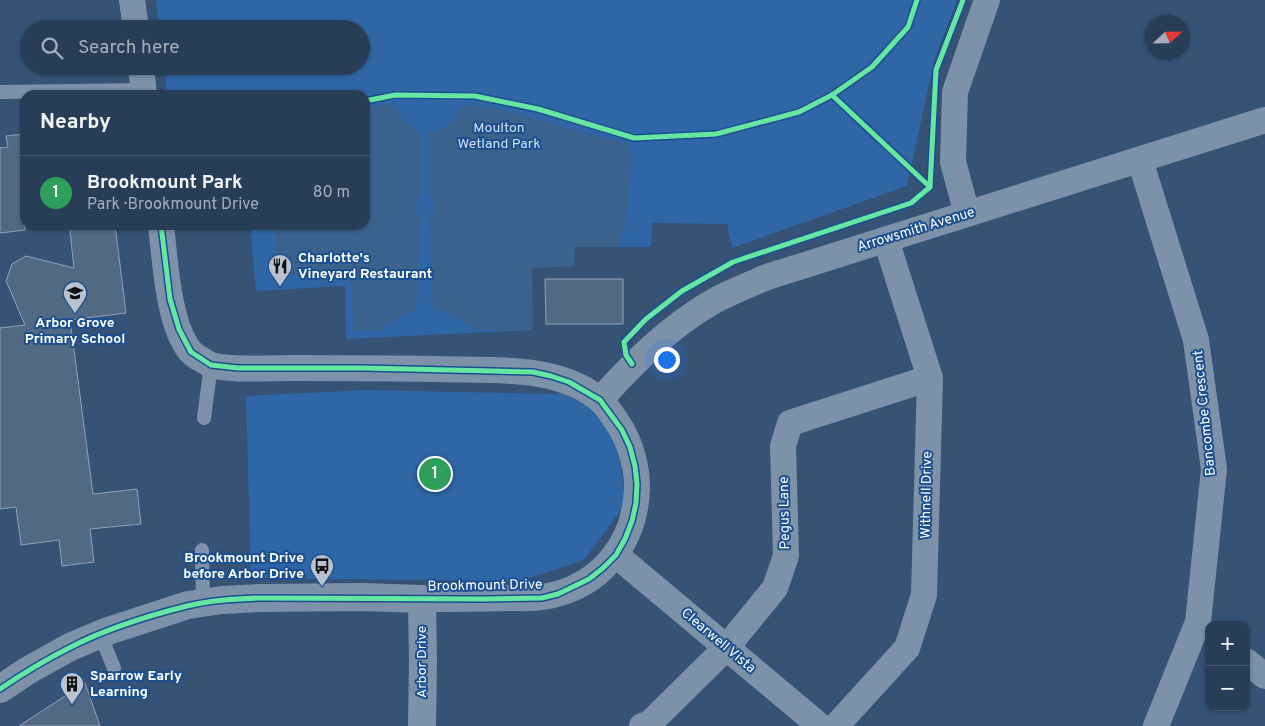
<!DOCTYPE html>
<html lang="en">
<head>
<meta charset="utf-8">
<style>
  :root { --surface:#283e57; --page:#30455d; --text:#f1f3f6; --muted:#a5aeba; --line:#44576d; --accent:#8abfa5 }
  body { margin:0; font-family:Overpass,sans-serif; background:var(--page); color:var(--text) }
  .controls { position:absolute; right:15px; bottom:15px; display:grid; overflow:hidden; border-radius:10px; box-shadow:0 1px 4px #0004 }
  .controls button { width:45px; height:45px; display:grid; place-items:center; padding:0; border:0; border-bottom:1px solid var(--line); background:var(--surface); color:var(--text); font:25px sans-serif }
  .compass { position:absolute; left:1145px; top:15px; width:45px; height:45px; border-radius:50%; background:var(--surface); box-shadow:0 1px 4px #0004; rotate:68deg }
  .you { position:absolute; left:666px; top:359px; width:18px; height:18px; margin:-12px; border:4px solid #fff; border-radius:50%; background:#1a73e8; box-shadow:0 0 0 8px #1a73e833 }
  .badge { display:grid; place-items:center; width:32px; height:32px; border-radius:50%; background:var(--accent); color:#fff; font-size:16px; font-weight:700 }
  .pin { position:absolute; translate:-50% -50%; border:2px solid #fff; box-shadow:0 1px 5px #0006 }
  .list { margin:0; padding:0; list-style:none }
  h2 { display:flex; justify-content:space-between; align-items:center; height:65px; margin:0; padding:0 20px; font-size:21px }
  h2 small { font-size:16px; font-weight:400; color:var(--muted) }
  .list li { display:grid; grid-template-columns:32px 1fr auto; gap:15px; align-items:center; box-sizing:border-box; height:75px; padding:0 20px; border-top:1px solid var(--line) }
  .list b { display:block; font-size:19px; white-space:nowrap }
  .list p { margin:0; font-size:16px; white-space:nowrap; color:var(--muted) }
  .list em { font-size:16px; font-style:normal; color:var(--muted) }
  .icon { flex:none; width:28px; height:28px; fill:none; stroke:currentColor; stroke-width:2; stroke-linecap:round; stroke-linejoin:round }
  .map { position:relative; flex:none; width:1265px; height:726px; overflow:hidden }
  .search { position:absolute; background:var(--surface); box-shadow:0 1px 4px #0004; left:20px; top:20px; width:350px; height:55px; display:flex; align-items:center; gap:12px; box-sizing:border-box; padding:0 18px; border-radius:28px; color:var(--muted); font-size:19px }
  .panel { position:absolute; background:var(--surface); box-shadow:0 1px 4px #0004; left:20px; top:90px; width:350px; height:140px; border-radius:15px }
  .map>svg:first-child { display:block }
  .green { fill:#2f66a5 }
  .water { fill:#3b618d }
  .building { fill:#526984; stroke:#92a2b6 }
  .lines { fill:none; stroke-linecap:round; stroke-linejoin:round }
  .service { stroke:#7d92a8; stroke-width:14 }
  .minor { stroke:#7d92a8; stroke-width:26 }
  .tertiary { stroke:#7d92a8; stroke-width:28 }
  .cycleway-casing { stroke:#1b4f8f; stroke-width:8 }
  .cycleway { stroke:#66e7a1; stroke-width:5 }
  .labels { text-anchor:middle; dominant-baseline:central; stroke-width:4; stroke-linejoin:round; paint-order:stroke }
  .park-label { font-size:14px; fill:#cfe3fa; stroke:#1b4f8f }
  .street-label { font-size:14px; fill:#fff; stroke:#1b4f8f }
  .poi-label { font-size:14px; font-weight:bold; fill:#fff; stroke:#1b4f8f; text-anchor:start }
</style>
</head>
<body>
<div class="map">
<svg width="1265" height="726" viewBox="0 0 1265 726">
  <rect width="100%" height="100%" fill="#365274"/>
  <!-- green -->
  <g class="green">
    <polygon points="156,0 957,0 934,61 907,186 732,248 727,224 652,223 651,247 575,247 574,266 532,268 533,330 346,339 345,286 256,291 250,225 365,225 365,95 167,95 164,66 361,66 361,29 159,29"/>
    <polygon points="365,390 563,394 588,406 619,444 625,505 584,560 521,581 251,578 246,396"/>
  </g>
  <!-- water -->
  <g class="water">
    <path d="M387,104L396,107C401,120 410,126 421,136V198L417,199L416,214L421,215L416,310C401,314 391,321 380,331H354L350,277L277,275L275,225H365V108Z"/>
    <path d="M463,105C520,108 571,134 627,142L628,148L632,150L626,221L618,247H575L574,266L532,268L533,330H476C463,319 450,313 433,309L429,215H434V198L430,197V132C454,129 451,119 463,105Z"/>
  </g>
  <!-- building -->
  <g class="building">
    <polygon points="25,134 25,230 0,233 0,148 8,147 6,136"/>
    <polygon points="80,225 115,225 126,313 70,320 93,494 137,489 141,524 90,529 94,562 62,566 59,540 21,545 16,507 0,509 0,328 25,325 6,281 12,264 26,256 74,268 70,231"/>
    <polygon points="545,279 623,279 623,324 546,324"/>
    <polygon points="85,683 100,726 19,726"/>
  </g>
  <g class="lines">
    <!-- service -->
    <g class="service">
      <polyline points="0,92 144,90"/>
      <polyline points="204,418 211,365"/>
      <polyline points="202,550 203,603"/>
      <polyline points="96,632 100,634 114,668"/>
    </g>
    <!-- minor -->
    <g class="minor">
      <polyline points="132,0 136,29"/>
      <polyline points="141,66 144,95"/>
      <polyline points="1140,160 1196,340 1214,469 1198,622 1156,726"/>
      <polyline points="967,214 953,162 955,92 987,0"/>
      <path d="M161,225C165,259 168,324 190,351C194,356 204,361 209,364C224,371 270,368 288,368C338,368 387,368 437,369C489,371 556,364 599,399C607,406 613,416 619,425C630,442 637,466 637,487C636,543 600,588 543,597C531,599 518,598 506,598C478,599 450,599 422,599"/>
      <path d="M600,400C633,363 670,326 714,301C731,292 749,285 767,277L1265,120"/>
      <polyline points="616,555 820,726"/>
      <polyline points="1246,661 1265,676"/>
      <polyline points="642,726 650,723 726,648 775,588 786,556 783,446 790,423 930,378"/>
      <polyline points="836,726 907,648 924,595 930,378 886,240"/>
    </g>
    <!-- tertiary -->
    <polyline class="tertiary" points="0,689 27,671 70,647 108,631 188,605 222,600 259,598 363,597 422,599 423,662 422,726"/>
    <!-- cycleway casing -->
    <g class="cycleway-casing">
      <g id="cycleway">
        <polyline points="832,95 930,187 936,70 963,0"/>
        <polyline points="365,101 395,95 475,96 538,109 634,138 716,134 799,112 832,95 872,67 908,27 917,0"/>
        <polyline points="632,364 626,355 624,342 646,319 682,291 733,262 911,203 930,187"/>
        <path d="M0,689C22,674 45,660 69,648C105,629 147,616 187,606C210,600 235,599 259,598L485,599L542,598L558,594L589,579L603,568L616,555L625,539L632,521L636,503L637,484L635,466L630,447L622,430L600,400L569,382L551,376L533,372L492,371L364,368H238L211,365L191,352L179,329L170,299L161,225"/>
      </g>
    </g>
    <!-- cycleway -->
    <use href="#cycleway" class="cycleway"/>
  </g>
  <!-- icons -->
  <defs>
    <g id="restaurant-pin" transform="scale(1.25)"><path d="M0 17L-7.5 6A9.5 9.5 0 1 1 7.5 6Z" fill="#b9c2ce" stroke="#1b4f8f"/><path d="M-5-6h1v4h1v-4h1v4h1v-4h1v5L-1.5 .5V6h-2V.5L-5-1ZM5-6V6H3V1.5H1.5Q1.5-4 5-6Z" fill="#111"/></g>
    <g id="school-pin" transform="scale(1.25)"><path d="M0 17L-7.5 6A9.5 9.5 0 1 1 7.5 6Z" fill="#b9c2ce" stroke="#1b4f8f"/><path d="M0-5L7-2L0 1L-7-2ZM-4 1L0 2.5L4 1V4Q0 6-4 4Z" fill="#111"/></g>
    <g id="bus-pin" transform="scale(1.25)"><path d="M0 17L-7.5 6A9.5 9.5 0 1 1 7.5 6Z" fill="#b9c2ce" stroke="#1b4f8f"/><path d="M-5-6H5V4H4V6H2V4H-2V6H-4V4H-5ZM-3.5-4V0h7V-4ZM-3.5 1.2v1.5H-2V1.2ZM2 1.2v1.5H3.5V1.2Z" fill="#111"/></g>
    <g id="building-pin" transform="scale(1.25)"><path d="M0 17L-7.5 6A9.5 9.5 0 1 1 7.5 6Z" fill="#b9c2ce" stroke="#1b4f8f"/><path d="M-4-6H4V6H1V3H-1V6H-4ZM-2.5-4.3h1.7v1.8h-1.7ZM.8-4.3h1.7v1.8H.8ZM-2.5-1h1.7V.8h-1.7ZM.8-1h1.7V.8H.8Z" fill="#111"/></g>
  </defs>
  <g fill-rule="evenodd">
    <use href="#restaurant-pin" x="280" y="266"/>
    <use href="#school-pin" x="75" y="293"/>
    <use href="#bus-pin" x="322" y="566"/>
    <use href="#building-pin" x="72" y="684"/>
  </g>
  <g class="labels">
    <!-- park labels -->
    <g class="park-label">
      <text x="499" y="128">Moulton<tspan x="499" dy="16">Wetland Park</tspan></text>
    </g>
    <!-- street labels -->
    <g class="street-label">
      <text transform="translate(916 230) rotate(-17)">Arrowsmith Avenue</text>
      <text transform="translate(1205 413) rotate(-96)">Bancombe Crescent</text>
      <text transform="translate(927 495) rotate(-89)">Withnell Drive</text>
      <text transform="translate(785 513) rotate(-91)">Pegus Lane</text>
      <text transform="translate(485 586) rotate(-1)">Brookmount Drive</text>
      <text transform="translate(718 641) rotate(40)">Clearwell Vista</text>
      <text transform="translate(422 662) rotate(-90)">Arbor Drive</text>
    </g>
    <!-- poi labels -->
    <g class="poi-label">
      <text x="298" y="258">Charlotte's<tspan x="298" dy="16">Vineyard Restaurant</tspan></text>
      <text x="75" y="323" text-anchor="middle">Arbor Grove<tspan x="75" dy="16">Primary School</tspan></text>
      <text x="304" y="558" text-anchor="end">Brookmount Drive<tspan x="304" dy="16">before Arbor Drive</tspan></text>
      <text x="90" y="676">Sparrow Early<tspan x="90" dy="16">Learning</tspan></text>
    </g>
  </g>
</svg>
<div class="controls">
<button>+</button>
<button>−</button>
</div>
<svg class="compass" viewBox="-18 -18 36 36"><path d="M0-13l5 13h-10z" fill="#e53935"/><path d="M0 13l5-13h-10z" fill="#a5aeba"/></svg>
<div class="you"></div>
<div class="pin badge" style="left:435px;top:474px;background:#2e9e5b">1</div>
<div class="search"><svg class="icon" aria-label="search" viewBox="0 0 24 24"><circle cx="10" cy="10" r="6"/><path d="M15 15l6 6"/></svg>Search here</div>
<section class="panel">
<h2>Nearby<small></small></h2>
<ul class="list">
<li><span class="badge" style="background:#2e9e5b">1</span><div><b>Brookmount Park</b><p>Park · Brookmount Drive</p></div><em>80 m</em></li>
</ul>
</section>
</div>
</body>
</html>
